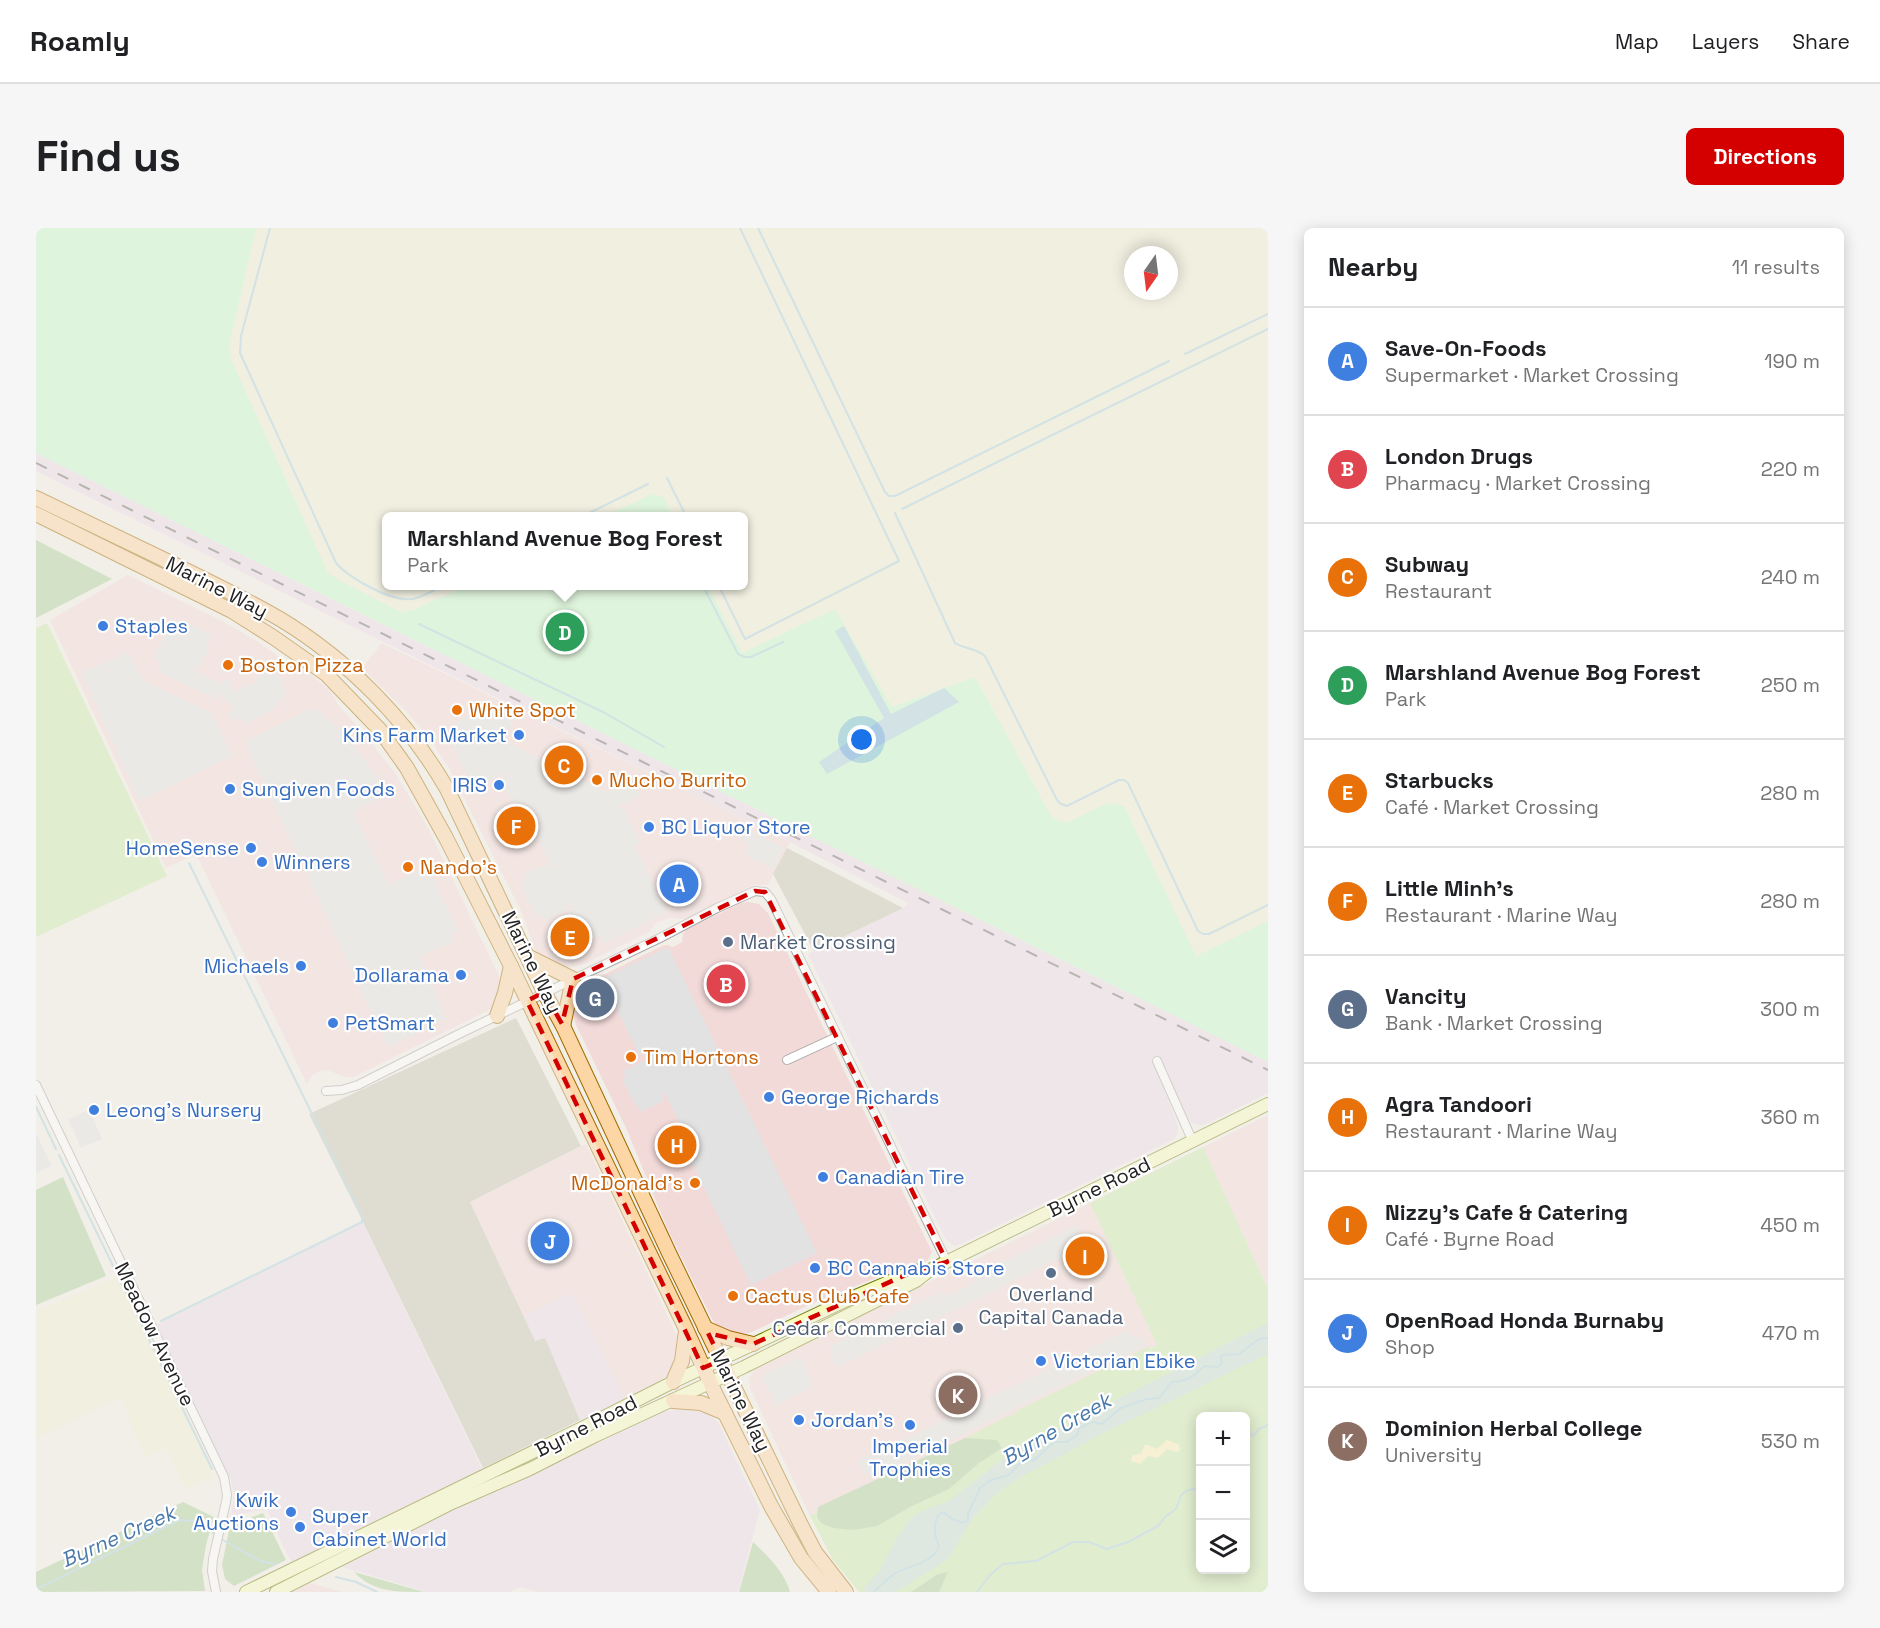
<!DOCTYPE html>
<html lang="en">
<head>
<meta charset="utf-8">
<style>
  :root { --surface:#fff; --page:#f6f6f6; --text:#202124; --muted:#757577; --line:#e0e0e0; --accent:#d40000 }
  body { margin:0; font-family:"Space Grotesk",sans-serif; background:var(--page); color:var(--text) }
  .controls { position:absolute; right:18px; bottom:18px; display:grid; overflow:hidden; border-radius:9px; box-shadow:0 3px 15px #0003 }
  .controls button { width:54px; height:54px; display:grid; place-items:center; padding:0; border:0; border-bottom:2px solid var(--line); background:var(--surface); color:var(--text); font:30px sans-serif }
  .compass { position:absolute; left:1088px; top:18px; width:54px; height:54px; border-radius:50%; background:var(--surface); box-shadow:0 3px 15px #0003; rotate:194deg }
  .you { position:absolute; left:826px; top:512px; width:21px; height:21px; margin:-15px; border:4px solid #fff; border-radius:50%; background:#1a73e8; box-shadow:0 0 0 9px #1a73e833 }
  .badge { display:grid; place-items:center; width:39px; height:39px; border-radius:50%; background:var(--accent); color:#fff; font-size:20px; font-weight:700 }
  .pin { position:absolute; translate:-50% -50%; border:3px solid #fff; box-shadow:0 2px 6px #0006 }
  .popup { position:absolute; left:346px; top:284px; width:366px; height:78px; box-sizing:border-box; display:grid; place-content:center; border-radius:9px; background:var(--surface); filter:drop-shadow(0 2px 4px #0005); font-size:20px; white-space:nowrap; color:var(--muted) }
  .popup b { font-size:22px; color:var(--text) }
  .popup::after { content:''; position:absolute; left:50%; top:100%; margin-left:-12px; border:12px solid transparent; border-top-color:var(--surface) }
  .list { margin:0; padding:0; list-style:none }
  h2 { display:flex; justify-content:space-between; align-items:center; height:78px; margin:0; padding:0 24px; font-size:26px }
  h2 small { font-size:20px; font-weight:400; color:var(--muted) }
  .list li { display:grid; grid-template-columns:39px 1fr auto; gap:18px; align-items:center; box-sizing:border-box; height:108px; padding:0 24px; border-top:2px solid var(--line) }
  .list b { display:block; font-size:22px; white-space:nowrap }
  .list p { margin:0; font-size:20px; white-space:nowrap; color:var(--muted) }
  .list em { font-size:20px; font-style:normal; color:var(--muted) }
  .icon { flex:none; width:33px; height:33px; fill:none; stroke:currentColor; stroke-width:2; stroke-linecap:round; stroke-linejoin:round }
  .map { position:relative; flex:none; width:1232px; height:1364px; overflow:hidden; border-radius:9px }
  header { display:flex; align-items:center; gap:36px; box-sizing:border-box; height:84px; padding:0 30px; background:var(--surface); border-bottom:2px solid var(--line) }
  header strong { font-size:28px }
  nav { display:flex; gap:33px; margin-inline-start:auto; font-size:21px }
  .intro { display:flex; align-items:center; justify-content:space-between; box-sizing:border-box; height:144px; padding:0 36px }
  h1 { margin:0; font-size:42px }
  .button { padding:15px 27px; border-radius:9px; background:var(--accent); color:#fff; font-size:21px; font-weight:700 }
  main { display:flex; gap:36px; padding:0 36px }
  aside { flex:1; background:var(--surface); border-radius:9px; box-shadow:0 3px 15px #0003 }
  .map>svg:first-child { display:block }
  .commercial { fill:#f2dad9 }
  .industrial { fill:#ebdbe8 }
  .construction { fill:#c7c7b4 }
  .farmland { fill:#eef0d5; fill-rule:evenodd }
  .grass { fill:#cdebb0; fill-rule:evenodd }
  .forest { fill:#add19e }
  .wetland { fill:#c6e0d4 }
  .sand { fill:#fff1ba }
  .park { fill:#c8facc }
  .parking { fill:#e2e2e2 }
  .water { fill:#aad3df }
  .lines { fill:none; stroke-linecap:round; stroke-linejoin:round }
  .stream { stroke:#aad3df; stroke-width:2 }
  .street-casing { stroke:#a9a9a9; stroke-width:10 }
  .secondary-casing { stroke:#707d05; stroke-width:14 }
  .primary-casing { stroke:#a06b00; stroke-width:16 }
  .street { stroke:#fff; stroke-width:8 }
  .secondary { stroke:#f7fabf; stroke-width:12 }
  .primary { stroke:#fcd6a4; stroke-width:14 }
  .rail { stroke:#707070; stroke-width:2; stroke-dasharray:12 12; stroke-linecap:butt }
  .marked { fill:none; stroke:#d40000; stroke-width:4.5; stroke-dasharray:12 8; stroke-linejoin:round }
  .shop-dot { fill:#3f7fe0; stroke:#fff; stroke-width:2 }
  .food-dot { fill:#e8710a; stroke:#fff; stroke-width:2 }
  .service-dot { fill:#5c6f8a; stroke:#fff; stroke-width:2 }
  .labels { text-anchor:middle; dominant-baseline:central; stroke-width:4.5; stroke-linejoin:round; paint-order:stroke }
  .street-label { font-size:20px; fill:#222; stroke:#fff }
  .shop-label { font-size:20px; fill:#366cbe; stroke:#fff; text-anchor:start }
  .food-label { font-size:20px; fill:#c56008; stroke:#fff; text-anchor:start }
  .service-label { font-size:20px; fill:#4e5e75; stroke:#fff; text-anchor:start }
  .water-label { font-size:21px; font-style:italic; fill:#4a7aab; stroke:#fff }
</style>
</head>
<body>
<header>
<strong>Roamly</strong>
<nav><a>Map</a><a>Layers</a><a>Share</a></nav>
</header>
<div class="intro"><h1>Find us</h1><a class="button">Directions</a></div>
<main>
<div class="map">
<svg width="1232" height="1364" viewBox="0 0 1232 1364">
  <rect width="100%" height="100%" fill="#f2efe9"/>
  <!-- commercial -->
  <g class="commercial">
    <polygon points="92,347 188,394 222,414 256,438 271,443 295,464 302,477 329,507 359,545 390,596 463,748 465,757 458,778 453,782 318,849 308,849 294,843 286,842 277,847 271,856 160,626 130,640 14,392"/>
    <polygon points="346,415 754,614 732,657 719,657 649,691 634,690 620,695 613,704 546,737 531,740 515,735 499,722 486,685 414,542 397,516 372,485 326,440"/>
    <polygon points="712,674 723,676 732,685 896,1024 892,1032 888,1034 840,1050 777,1075 716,1104 704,1107 697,1106 682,1099 676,1091 631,1000 591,902 540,797 535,782 540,766 549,756 626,718 631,717 637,719 646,714 647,706 651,701 705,675"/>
    <polygon points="1232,887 1232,1061 1167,919"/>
    <polygon points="550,916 642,1110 645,1119 634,1145 617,1158 589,1173 537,1065 487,1089 434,974"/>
    <polygon points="1054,975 1121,1117 774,1288 714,1160 713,1152 716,1144 721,1139"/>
    <polygon points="270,1354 307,1364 251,1364"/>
  </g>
  <!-- industrial -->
  <g class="industrial">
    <polygon points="0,225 1232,834 1232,865 1168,897 1160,897 1155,894 1149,886 1123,832 1118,834 1142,898 1142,905 1138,911 925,1016 918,1018 915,1016 909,1010 772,726 867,680 872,675 754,614 0,243"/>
    <polygon points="327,994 447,1243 257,1336 246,1317 231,1281 195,1288 198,1269 196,1255 120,1097"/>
    <polygon points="537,1065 589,1173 546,1196 509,1111 499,1114 487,1089"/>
    <polygon points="657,1178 673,1185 683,1196 724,1282 702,1364 502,1364 484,1359 474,1364 391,1364 303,1338 429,1277 627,1184"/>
  </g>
  <!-- construction -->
  <g class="construction">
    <polygon points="751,620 867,680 778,723 737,646"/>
    <polygon points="480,790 545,918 434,974 499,1113 509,1110 544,1192 447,1240 327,994 273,886"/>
  </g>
  <!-- farmland -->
  <g class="farmland">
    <path d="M220,0H1232V693L1160,728L1088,578L1072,575L1032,594L1023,593L1015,588L939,449L855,479L799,381L706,425L672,358H708V288H637L627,269L616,266L570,288H350V358H429L378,382L365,384L301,351L292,345L195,131L193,118ZM1097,27H1133V63H1097Z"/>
    <polygon points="86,1047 175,1237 178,1249 150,1260 129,1220 109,1229 84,1169 0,1210 0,1083"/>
  </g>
  <!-- grass -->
  <g class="grass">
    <polygon points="11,395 131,648 0,709 0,400"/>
    <path d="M1167,919L1232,1061V1364H823L797,1332L774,1288L931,1211L929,1210L976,1186V1188L979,1187L978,1184L1114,1118V1121L1121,1117L1054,975ZM1164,1188H1210V1342H1164Z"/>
  </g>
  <!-- forest -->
  <g class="forest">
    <polygon points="0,312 76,351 0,390"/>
    <polygon points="27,949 70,1048 0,1077 0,962"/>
    <polygon points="929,1210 961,1212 966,1220 943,1235 913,1261 876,1278 841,1298 817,1302 797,1300 785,1295 781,1289 782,1279"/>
    <polygon points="147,1274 178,1289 170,1317 166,1342 169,1363 0,1364 0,1344"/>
    <polygon points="227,1285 250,1332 198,1358 189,1351 186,1337 194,1297"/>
    <path d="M717,1314C731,1327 749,1345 754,1364H703Z"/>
    <path d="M318,1344L388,1364C359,1364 337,1364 318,1344Z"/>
    <polygon points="912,1344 903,1364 875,1364 902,1346"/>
  </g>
  <!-- wetland -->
  <polygon class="wetland" points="1232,1095 1232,1126 1066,1206 983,1250 962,1264 938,1289 911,1332 859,1364 830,1364 827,1361 844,1342 860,1311 875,1290 884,1284 913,1273 964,1233 997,1214"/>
  <!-- sand -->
  <polygon class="sand" points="1131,1212 1143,1217 1144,1222 1141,1224 1131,1221 1122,1230 1112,1228 1104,1236 1095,1233 1096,1228 1105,1225 1109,1217 1112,1217 1121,1221"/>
  <!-- park -->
  <g class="park">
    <polygon points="0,0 220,0 193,117 195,131 292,345 301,351 365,384 378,382 429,358 672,358 706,425 799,381 856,479 939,449 1015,588 1023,593 1032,594 1072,575 1088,578 1160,728 1232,693 1232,834 0,225"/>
    <polygon points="616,266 627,269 637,288 570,288"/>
  </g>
  <!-- parking -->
  <g class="parking">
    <polygon points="137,390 143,393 144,391 175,407 170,417 174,419 162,441 156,438 157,442 185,456 188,450 197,455 195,460 200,463 220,454 230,439 250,454 246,459 251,464 241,477 231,485 208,496 204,490 197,493 193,485 198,480 185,466 183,465 180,471 121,443 124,437 124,434 117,431"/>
    <polygon points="92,424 108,453 176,485 196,528 103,573 45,445"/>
    <polygon points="451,479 454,483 457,479 479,489 467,512 572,565 574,564 572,558 593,545 604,568 587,577 584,573 582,582 587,580 604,614 599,618 631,684 619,690 614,683 617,691 566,716 563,708 546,714 532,685 537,682 533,674 531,676 533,681 510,693 507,686 500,689 484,655 490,652 487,646 512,636 514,641 516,640 497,599 491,602 464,551 469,547 466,546 438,560 412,510 420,505 415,497"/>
    <polygon points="275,481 284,483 308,507 335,540 353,565 317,584 353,657 391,638 422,703 416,706 419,713 384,728 411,791 352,819 211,520 213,519 210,513"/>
    <polygon points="705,598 748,620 737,640 709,627 712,619 702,604"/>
    <polygon points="632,719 781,1025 715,1057 640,901 645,898 629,865 626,867 628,873 605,884 596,871 587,852 590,850 587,843 609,832 612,838 616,837 609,824 603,826 565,751"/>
    <polygon points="53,882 66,911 45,920 32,891"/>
    <polygon points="0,906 16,938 0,945"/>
    <polygon points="1040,998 1049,1018 801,1139 798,1135 794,1118 907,1063 911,1068 939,1054 936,1048"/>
    <polygon points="1092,1102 1094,1107 1108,1112 1110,1117 837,1250 834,1245 829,1247 822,1235 825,1230 841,1225"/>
    <polygon points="764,1129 778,1158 740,1177 725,1148"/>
  </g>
  <!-- water -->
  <polygon class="water" points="808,398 855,486 908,460 923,474 791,546 783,534 848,490 799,403"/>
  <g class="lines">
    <!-- stream -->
    <g class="stream">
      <path d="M234,0L205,108L204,125L300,335C313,350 355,374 376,371C386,370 397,362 407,358"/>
      <polyline points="722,0 849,264 853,268 859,268 1133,133"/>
      <polyline points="1149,126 1232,86"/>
      <polyline points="631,250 650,288"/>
      <polyline points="866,281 1232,101"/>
      <path d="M859,285L919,415C928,421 940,420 949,428L1021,572L1025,576L1031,578L1083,552H1088L1092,555L1162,703L1167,706H1173L1232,677"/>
      <polyline points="547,288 612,256"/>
      <polyline points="667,358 702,426 709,429 715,429 747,414"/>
      <polyline points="683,358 709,411 863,333 704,0"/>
      <polyline points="383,396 569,485 628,519"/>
      <polyline points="0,879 20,921"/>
      <polyline points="23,927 176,1241"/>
      <polyline points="125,1093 326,994 326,988 153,635"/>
      <polyline points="1210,1207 1212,1205 1217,1208 1224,1200 1229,1199 1232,1196"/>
      <polyline points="185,1311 224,1333 239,1336"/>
      <polyline points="300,1349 320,1354 341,1364"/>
      <polyline points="0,1361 144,1292 161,1293 180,1307"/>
      <path d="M838,1364C845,1358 852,1349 860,1345C874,1337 899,1335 903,1317C898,1308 897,1293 904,1285H909L916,1291L927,1295L932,1292V1286L944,1260L955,1252L973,1247L984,1235L998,1232L1018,1214H1031L1041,1207L1043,1200L1057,1194L1066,1196L1085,1180L1111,1171L1123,1170L1136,1154C1151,1153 1158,1149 1168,1138L1181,1139L1186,1136L1185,1130L1186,1127L1203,1126L1223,1111L1232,1110"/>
      <polyline points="941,1364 954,1347 967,1336 1000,1333 1037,1314 1053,1314 1071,1321 1092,1314 1122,1298 1129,1289 1140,1281 1145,1267 1152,1262 1163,1261 1164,1259"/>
    </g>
    <!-- street casing -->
    <g class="street-casing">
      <g id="street">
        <polyline points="751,832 801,809"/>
        <polyline points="1121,833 1157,914"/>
        <polyline points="0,857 188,1249 191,1267 190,1274 177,1331 176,1343 180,1364"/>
        <polyline points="290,863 306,862 322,857 425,805 624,710 681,680 719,663 729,664 735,671 911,1034"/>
      </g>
    </g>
    <!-- secondary casing -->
    <g class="secondary-casing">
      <g id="secondary">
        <polyline points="210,1364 550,1198 637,1154 815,1070 878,1043 894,1042"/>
        <polyline points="240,1364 416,1275 494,1241 559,1208 708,1139 880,1053 894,1042 1232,876"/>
      </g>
    </g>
    <!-- primary casing -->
    <g class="primary-casing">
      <g id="primary">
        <path d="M0,270C42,290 85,311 127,331C166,350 206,369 244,391C312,432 372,493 411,561L508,764L527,798L633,1025L764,1295L779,1324L810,1364"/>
        <polyline points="0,286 196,383 237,409 290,446 344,502 371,540 410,610 475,738 650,1101 679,1165 735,1278 765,1330 793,1364"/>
        <polyline points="493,729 537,751 527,798"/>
        <polyline points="461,788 469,765 475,738"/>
        <polyline points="669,1100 692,1110 717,1116"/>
        <polyline points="637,1154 646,1133 650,1103"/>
        <polyline points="637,1173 665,1175 689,1185"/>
      </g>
    </g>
    <!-- street -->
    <use href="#street" class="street"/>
    <!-- secondary -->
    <use href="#secondary" class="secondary"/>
    <!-- primary -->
    <use href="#primary" class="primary"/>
    <!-- rail -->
    <polyline class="rail" points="0,235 1232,842"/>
  </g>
  <!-- marked area -->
  <path d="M0 0H1232V1364H0ZM719,663L729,664L911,1034L878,1043L717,1116L672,1105L685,1132L667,1140L491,773L508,764L526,796L537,751Z" fill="#f2efe9" fill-opacity=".55" fill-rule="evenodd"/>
  <path class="marked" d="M719,663L729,664L911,1034L878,1043L717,1116L672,1105L685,1132L667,1140L491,773L508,764L526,796L537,751Z"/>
  <!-- markers -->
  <g class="shop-dot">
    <circle cx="67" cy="398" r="6"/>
    <circle cx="483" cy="507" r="6"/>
    <circle cx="463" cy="557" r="6"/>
    <circle cx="194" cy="561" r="6"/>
    <circle cx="613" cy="599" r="6"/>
    <circle cx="215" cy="620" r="6"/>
    <circle cx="226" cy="634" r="6"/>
    <circle cx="265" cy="738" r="6"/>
    <circle cx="425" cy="747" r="6"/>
    <circle cx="297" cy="795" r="6"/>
    <circle cx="733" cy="869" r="6"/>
    <circle cx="58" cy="882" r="6"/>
    <circle cx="787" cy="949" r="6"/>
    <circle cx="779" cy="1040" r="6"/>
    <circle cx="1005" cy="1133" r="6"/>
    <circle cx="763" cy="1192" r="6"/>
    <circle cx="874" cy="1197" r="6"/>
    <circle cx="255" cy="1284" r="6"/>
    <circle cx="264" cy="1299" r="6"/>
  </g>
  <g class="food-dot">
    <circle cx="192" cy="437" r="6"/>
    <circle cx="421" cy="482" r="6"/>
    <circle cx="561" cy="552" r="6"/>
    <circle cx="372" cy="639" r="6"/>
    <circle cx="595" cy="829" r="6"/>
    <circle cx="659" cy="955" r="6"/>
    <circle cx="697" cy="1068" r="6"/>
  </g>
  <g class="service-dot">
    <circle cx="692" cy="714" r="6"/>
    <circle cx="1015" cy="1045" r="6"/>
    <circle cx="922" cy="1100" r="6"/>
  </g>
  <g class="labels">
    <!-- street labels -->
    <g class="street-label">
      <text transform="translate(181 359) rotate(27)">Marine Way</text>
      <text transform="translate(496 734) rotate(64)">Marine Way</text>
      <text transform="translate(1063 959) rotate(-26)">Byrne Road</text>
      <text transform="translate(119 1106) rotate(64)">Meadow Avenue</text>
      <text transform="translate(705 1172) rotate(64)">Marine Way</text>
      <text transform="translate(550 1198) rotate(-27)">Byrne Road</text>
    </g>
    <!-- shop labels -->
    <g class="shop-label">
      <text x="79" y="398">Staples</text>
      <text x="471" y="507" text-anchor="end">Kins Farm Market</text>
      <text x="451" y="557" text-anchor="end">IRIS</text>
      <text x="206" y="561">Sungiven Foods</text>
      <text x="625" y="599">BC Liquor Store</text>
      <text x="203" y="620" text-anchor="end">HomeSense</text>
      <text x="238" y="634">Winners</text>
      <text x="253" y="738" text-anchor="end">Michaels</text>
      <text x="413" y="747" text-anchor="end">Dollarama</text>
      <text x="309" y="795">PetSmart</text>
      <text x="745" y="869">George Richards</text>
      <text x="70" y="882">Leong's Nursery</text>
      <text x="799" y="949">Canadian Tire</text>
      <text x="791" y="1040">BC Cannabis Store</text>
      <text x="1017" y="1133">Victorian Ebike</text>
      <text x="775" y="1192">Jordan's</text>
      <text x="874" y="1218" text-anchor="middle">Imperial<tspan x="874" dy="23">Trophies</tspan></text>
      <text x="243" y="1272" text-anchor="end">Kwik<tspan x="243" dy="23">Auctions</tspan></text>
      <text x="276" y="1288">Super<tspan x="276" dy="23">Cabinet World</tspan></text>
    </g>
    <!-- food labels -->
    <g class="food-label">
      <text x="204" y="437">Boston Pizza</text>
      <text x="433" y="482">White Spot</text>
      <text x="573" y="552">Mucho Burrito</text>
      <text x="384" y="639">Nando's</text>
      <text x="607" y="829">Tim Hortons</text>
      <text x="647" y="955" text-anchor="end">McDonald's</text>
      <text x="709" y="1068">Cactus Club Cafe</text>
    </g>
    <!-- service labels -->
    <g class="service-label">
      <text x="704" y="714">Market Crossing</text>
      <text x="1015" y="1066" text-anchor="middle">Overland<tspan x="1015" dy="23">Capital Canada</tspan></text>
      <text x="910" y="1100" text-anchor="end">Cedar Commercial</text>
    </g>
    <!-- water labels -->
    <g class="water-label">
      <text transform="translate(1020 1201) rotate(-30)">Byrne Creek</text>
      <text transform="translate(82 1308) rotate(-24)">Byrne Creek</text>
    </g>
  </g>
</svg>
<div class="controls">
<button>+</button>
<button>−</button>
<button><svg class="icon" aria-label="layers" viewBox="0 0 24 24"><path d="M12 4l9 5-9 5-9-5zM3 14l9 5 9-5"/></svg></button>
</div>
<svg class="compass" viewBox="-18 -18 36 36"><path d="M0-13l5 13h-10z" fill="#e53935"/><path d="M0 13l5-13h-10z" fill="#757577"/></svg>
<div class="you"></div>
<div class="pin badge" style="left:643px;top:656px;background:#3f7fe0">A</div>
<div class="pin badge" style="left:690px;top:756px;background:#e0444e">B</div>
<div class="pin badge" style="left:528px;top:537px;background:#e8710a">C</div>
<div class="pin badge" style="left:529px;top:404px;background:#2e9e5b">D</div>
<div class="popup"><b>Marshland Avenue Bog Forest</b>Park</div>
<div class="pin badge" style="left:534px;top:709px;background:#e8710a">E</div>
<div class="pin badge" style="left:480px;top:598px;background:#e8710a">F</div>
<div class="pin badge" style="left:559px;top:770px;background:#5c6f8a">G</div>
<div class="pin badge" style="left:641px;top:917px;background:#e8710a">H</div>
<div class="pin badge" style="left:1049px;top:1028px;background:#e8710a">I</div>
<div class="pin badge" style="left:514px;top:1013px;background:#3f7fe0">J</div>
<div class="pin badge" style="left:922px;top:1167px;background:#8d6e63">K</div>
</div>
<aside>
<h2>Nearby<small>11 results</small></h2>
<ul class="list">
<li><span class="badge" style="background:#3f7fe0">A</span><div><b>Save-On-Foods</b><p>Supermarket · Market Crossing</p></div><em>190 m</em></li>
<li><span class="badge" style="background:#e0444e">B</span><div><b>London Drugs</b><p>Pharmacy · Market Crossing</p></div><em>220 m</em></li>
<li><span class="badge" style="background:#e8710a">C</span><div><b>Subway</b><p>Restaurant</p></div><em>240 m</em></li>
<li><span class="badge" style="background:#2e9e5b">D</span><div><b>Marshland Avenue Bog Forest</b><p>Park</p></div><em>250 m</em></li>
<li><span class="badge" style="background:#e8710a">E</span><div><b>Starbucks</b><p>Café · Market Crossing</p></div><em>280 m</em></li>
<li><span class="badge" style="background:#e8710a">F</span><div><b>Little Minh's</b><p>Restaurant · Marine Way</p></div><em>280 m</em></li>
<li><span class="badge" style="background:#5c6f8a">G</span><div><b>Vancity</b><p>Bank · Market Crossing</p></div><em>300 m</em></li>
<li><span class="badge" style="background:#e8710a">H</span><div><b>Agra Tandoori</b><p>Restaurant · Marine Way</p></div><em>360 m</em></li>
<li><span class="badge" style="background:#e8710a">I</span><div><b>Nizzy's Cafe &amp; Catering</b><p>Café · Byrne Road</p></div><em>450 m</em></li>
<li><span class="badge" style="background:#3f7fe0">J</span><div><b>OpenRoad Honda Burnaby</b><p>Shop</p></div><em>470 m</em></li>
<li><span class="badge" style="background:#8d6e63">K</span><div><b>Dominion Herbal College</b><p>University</p></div><em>530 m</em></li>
</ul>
</aside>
</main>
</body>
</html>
